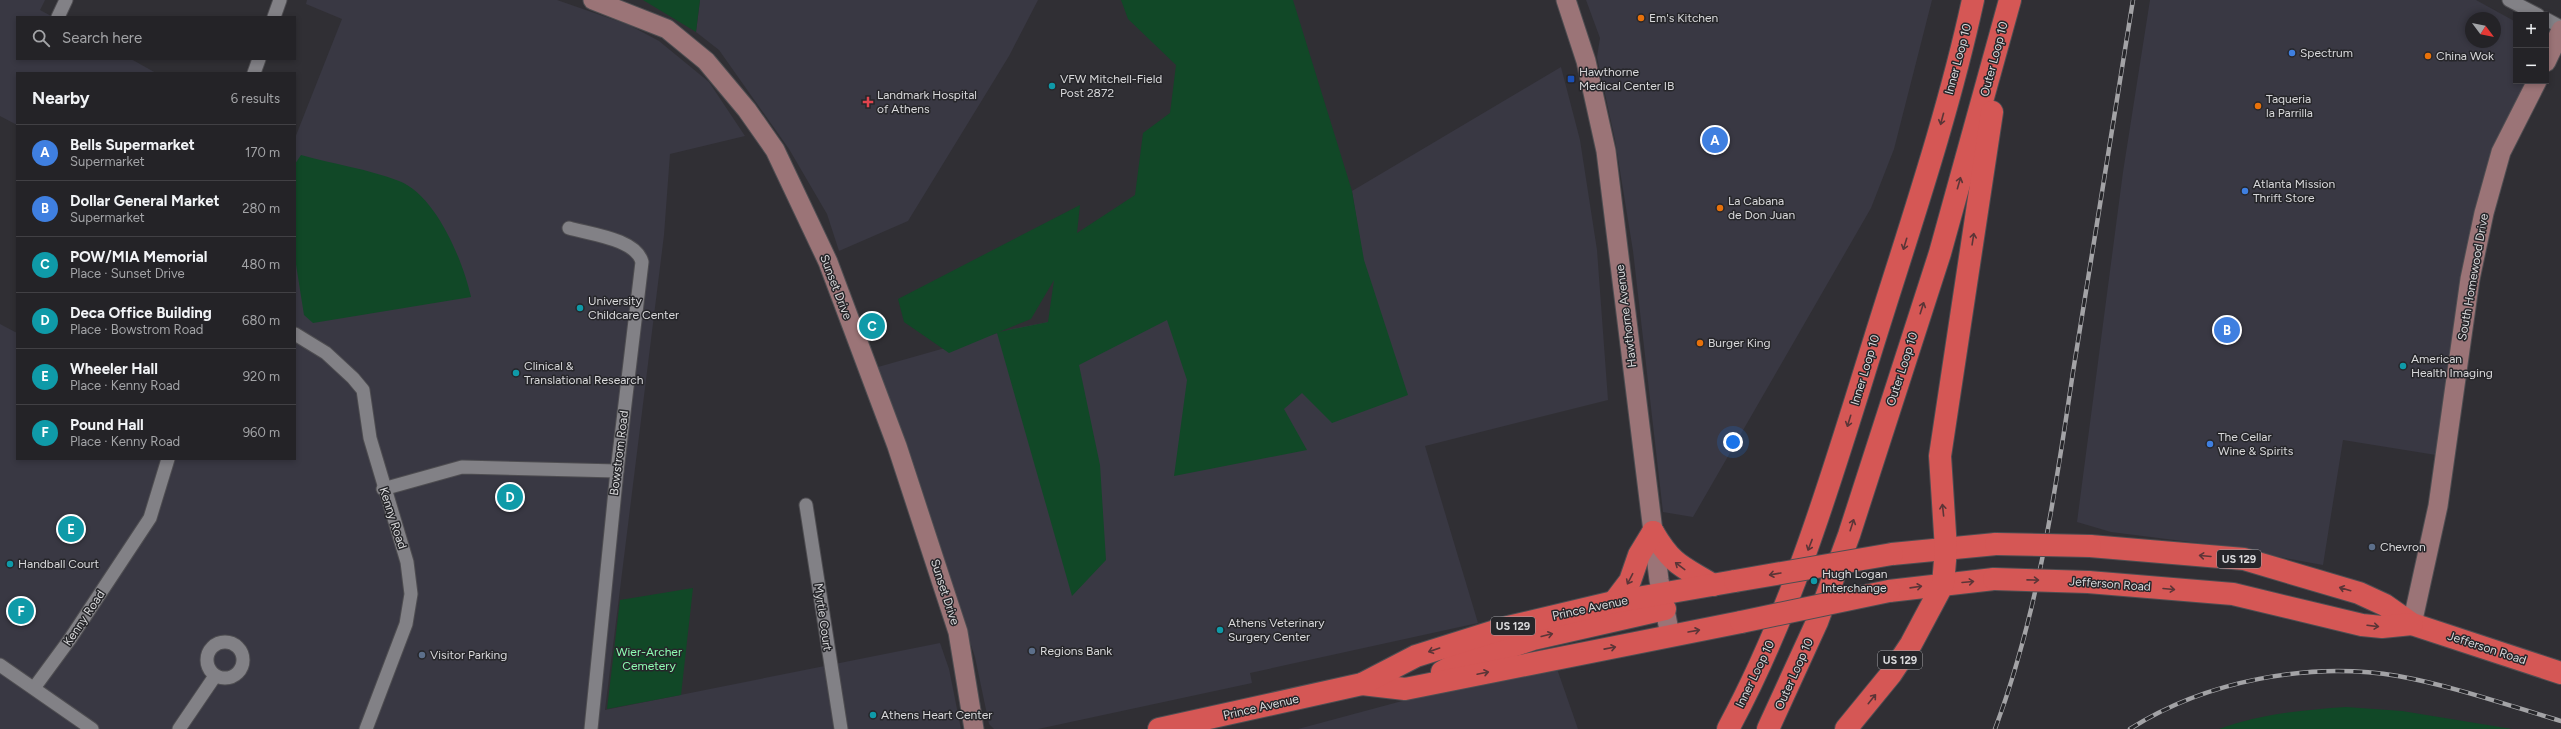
<!DOCTYPE html>
<html lang="en">
<head>
<meta charset="utf-8">
<style>
  :root { --surface:#242327; --page:#302f33; --text:#f1f3f6; --muted:#a3a4a7; --line:#414044; --accent:#2563eb }
  body { margin:0; font-family:Figtree,sans-serif; background:var(--page); color:var(--text) }
  .controls { position:absolute; right:12px; top:12px; display:grid; overflow:hidden; border-radius:0px; box-shadow:0 2px 6px #0003 }
  .controls button { width:36px; height:36px; display:grid; place-items:center; padding:0; border:0; border-bottom:1px solid var(--line); background:var(--surface); color:var(--text); font:20px sans-serif }
  .compass { position:absolute; left:2465px; top:12px; width:36px; height:36px; border-radius:50%; background:var(--surface); box-shadow:0 2px 6px #0003; rotate:122deg }
  .you { position:absolute; left:1733px; top:442px; width:14px; height:14px; margin:-10px; border:3px solid #fff; border-radius:50%; background:#1a73e8; box-shadow:0 0 0 6px #1a73e833 }
  .badge { display:grid; place-items:center; width:26px; height:26px; border-radius:50%; background:var(--accent); color:#fff; font-size:13px; font-weight:700 }
  .pin { position:absolute; translate:-50% -50%; border:2px solid #fff; box-shadow:0 1px 4px #0006 }
  .list { margin:0; padding:0; list-style:none }
  h2 { display:flex; justify-content:space-between; align-items:center; height:52px; margin:0; padding:0 16px; font-size:17px }
  h2 small { font-size:13px; font-weight:400; color:var(--muted) }
  .list li { display:grid; grid-template-columns:26px 1fr auto; gap:12px; align-items:center; box-sizing:border-box; height:56px; padding:0 16px; border-top:1px solid var(--line) }
  .list b { display:block; font-size:15px; white-space:nowrap }
  .list p { margin:0; font-size:13px; white-space:nowrap; color:var(--muted) }
  .list em { font-size:13px; font-style:normal; color:var(--muted) }
  .icon { flex:none; width:22px; height:22px; fill:none; stroke:currentColor; stroke-width:2; stroke-linecap:round; stroke-linejoin:round }
  .map { position:relative; flex:none; width:2561px; height:729px; overflow:hidden }
  .search { position:absolute; background:var(--surface); box-shadow:0 2px 6px #0003; left:16px; top:16px; width:280px; height:44px; display:flex; align-items:center; gap:10px; box-sizing:border-box; padding:0 14px; border-radius:0px; color:var(--muted); font-size:15px }
  .panel { position:absolute; background:var(--surface); box-shadow:0 2px 6px #0003; left:16px; top:72px; width:280px; height:388px; border-radius:0px }
  .map>svg:first-child { display:block }
  .built { fill:#393843; fill-rule:evenodd }
  .green { fill:#114827; fill-rule:evenodd }
  .lines { fill:none; stroke-linecap:round; stroke-linejoin:round }
  .street-casing { stroke:#4e4d51; stroke-width:15 }
  .secondary-casing { stroke:#4e4d51; stroke-width:21 }
  .highway-casing { stroke:#4e4d51; stroke-width:24 }
  .street { stroke:#828186; stroke-width:13 }
  .secondary { stroke:#9b7477; stroke-width:19 }
  .highway { stroke:#d55755; stroke-width:22 }
  .rail-casing { stroke:#a3a3a6; stroke-width:4.5 }
  .rail { stroke:#26262a; stroke-width:3; stroke-dasharray:9; stroke-linecap:butt }
  .highway-bridge-casing { stroke:#4e4d51; stroke-width:24; stroke-linecap:butt }
  .highway-bridge { stroke:#d55755; stroke-width:22 }
  .oneway { stroke:#5b3537 }
  .food-dot { fill:#e8710a; stroke:#26262a; stroke-width:1.5 }
  .shop-dot { fill:#3f7fe0; stroke:#26262a; stroke-width:1.5 }
  .transit-dot { fill:#1a4fb4; stroke:#26262a; stroke-width:1.5 }
  .culture-dot { fill:#0f9aa8; stroke:#26262a; stroke-width:1.5 }
  .health-dot { fill:#e0444e; stroke:#26262a; stroke-width:1.5 }
  .service-dot { fill:#5c6f8a; stroke:#26262a; stroke-width:1.5 }
  .labels { text-anchor:middle; dominant-baseline:central; stroke-width:3; stroke-linejoin:round; paint-order:stroke }
  .shield { fill:#26262a; stroke:#a3a3a6; stroke-width:1 }
  .shield-label { font-size:11px; font-weight:bold; fill:#d9d9db }
  .poi-label { font-size:12px; fill:#d9d9db; stroke:#26262a; text-anchor:start }
  .street-label { font-size:12px; fill:#d9d9db; stroke:#26262a }
  .park-label { font-size:12px; fill:#8dfdb2; stroke:#26262a }
</style>
</head>
<body>
<div class="map">
<svg width="2561" height="729" viewBox="0 0 2561 729">
  <rect width="100%" height="100%" fill="#302f34"/>
  <!-- built -->
  <g class="built">
    <polygon points="0,0 45,0 40,10 53,17 17,17 17,59 131,59 156,73 17,73 17,125 0,116"/>
    <polygon points="307,0 557,0 629,25 659,41 709,82 745,136 670,154 664,235 605,710 940,643 949,669 961,729 0,729 0,324 17,333 17,459 295,459 295,138 342,19 306,4"/>
    <polygon points="700,0 1038,0 1009,56 908,221 839,251 827,214 789,149 719,50 696,32"/>
    <polygon points="1586,0 1932,0 1894,149 1871,208 1693,517 1663,512 1633,251 1615,140 1597,57 1600,38"/>
    <path d="M2150,0H2476L2516,22V81H2525L2502,138L2436,455L2343,440L2323,565L2214,545L2111,532L2077,522L2123,172ZM2471,18H2495V42H2471Z"/>
    <polygon points="1561,67 1580,140 1597,250 1608,400 1425,446 1478,623 1250,673 1252,683 1038,729 994,729 989,724 975,657 878,367 1012,329 1363,260 1352,191"/>
    <polygon points="1556,666 1578,729 1298,729 1484,679"/>
  </g>
  <!-- green -->
  <g class="green">
    <polygon points="643,0 700,0 696,32"/>
    <path d="M1121,0H1293L1352,191L1364,260L1408,395L1332,423L1302,393L1284,409L1307,450L1174,476L1187,380L1167,320L1079,365L1100,465L1106,560L1072,596L997,333L949,353L904,322L898,299L1080,205L1077,233L1135,195L1143,133L1170,113L1176,65L1128,19ZM1054,280L1048,322L999,332L1031,319Z"/>
    <path d="M301,155C333,164 368,169 399,181C436,195 463,261 471,297L313,323L304,315L295,258V164Z"/>
    <polygon points="693,588 681,695 607,709 620,600"/>
    <path d="M2346,707L2402,711L2512,729H2219C2261,714 2302,710 2346,707Z"/>
  </g>
  <g class="lines">
    <!-- street casing -->
    <g class="street-casing">
      <g id="street">
        <polyline points="2509,0 2538,15"/>
        <polyline points="58,17 66,0"/>
        <polyline points="274,17 280,0"/>
        <polyline points="2546,19 2561,27"/>
        <polyline points="254,73 259,59"/>
        <path d="M569,228C590,234 636,239 642,262L617,471L591,729"/>
        <polyline points="295,334 326,353 353,378 363,390 370,438 407,562 411,594 406,624 366,729"/>
        <polyline points="383,489 462,467 617,471"/>
        <polyline points="806,505 841,729"/>
        <circle cx="225" cy="660" r="18"/>
        <polyline points="0,665 92,729"/>
        <polyline points="34,688 70,639 150,518 168,459"/>
        <polyline points="179,729 215,676"/>
      </g>
    </g>
    <!-- secondary casing -->
    <g class="secondary-casing">
      <g id="secondary">
        <polyline points="593,0 667,29 706,61 747,110 775,150 828,262 897,446 958,632 974,729"/>
        <polyline points="1566,0 1586,61 1606,151 1659,580 1670,635"/>
        <polyline points="2546,62 2561,30"/>
        <polyline points="2412,624 2438,506 2470,279 2484,213 2501,152 2537,81"/>
      </g>
    </g>
    <!-- highway casing -->
    <g class="highway-casing">
      <g id="highway">
        <path d="M1653,532C1673,566 1682,566 1713,585"/>
        <polyline points="2090,546 2244,559 2359,593 2385,605 2412,624 2561,673"/>
        <polyline points="1892,554 1996,544"/>
        <polyline points="2088,582 2233,594 2362,625 2382,627 2412,624"/>
        <polyline points="1889,591 1994,579"/>
        <polyline points="1614,602 1630,581 1639,555 1653,532"/>
        <polyline points="1442,672 1453,666 1533,639 1665,609"/>
        <polyline points="1362,684 1405,689 1741,622"/>
        <polyline points="1159,729 1362,684 1416,656 1508,627 1614,602 1735,581"/>
        <path d="M1728,729C1795,605 1833,472 1875,338C1910,226 1948,115 1973,0"/>
        <polyline points="1768,729 1817,622 1849,535 1940,253 2010,0"/>
        <polyline points="1846,729 1891,674 1911,644 1943,584 1946,549 1940,456 1992,112"/>
      </g>
    </g>
    <!-- street -->
    <use href="#street" class="street"/>
    <!-- secondary -->
    <use href="#secondary" class="secondary"/>
    <!-- highway -->
    <use href="#highway" class="highway"/>
    <!-- rail casing -->
    <g class="rail-casing">
      <g id="rail">
        <path d="M1995,729C2038,614 2055,493 2073,372C2093,248 2113,124 2133,0"/>
        <path d="M2130,729C2205,681 2310,661 2398,676C2453,686 2507,705 2561,721"/>
      </g>
    </g>
    <!-- rail -->
    <use href="#rail" class="rail"/>
    <!-- highway-bridge casing -->
    <g class="highway-bridge-casing">
      <g id="highway-bridge">
        <polyline points="1996,544 2090,546"/>
        <polyline points="1994,579 2088,582"/>
        <polyline points="1735,581 1892,554"/>
        <polyline points="1741,622 1889,591"/>
      </g>
    </g>
    <!-- highway-bridge -->
    <use href="#highway-bridge" class="highway-bridge"/>
  </g>
  <!-- one-way arrows -->
  <defs><path id="oneway-shaft" d="M-6 0H5M1.5-3L5.5 0L1.5 3" fill="none" stroke-width="1.6" stroke-linecap="round" stroke-linejoin="round"/></defs>
  <g class="oneway">
    <use href="#oneway-shaft" transform="translate(1942 119) rotate(105)"/>
    <use href="#oneway-shaft" transform="translate(1959 183) rotate(-74)"/>
    <use href="#oneway-shaft" transform="translate(1973 239) rotate(-81)"/>
    <use href="#oneway-shaft" transform="translate(1905 244) rotate(107)"/>
    <use href="#oneway-shaft" transform="translate(1922 308) rotate(-72)"/>
    <use href="#oneway-shaft" transform="translate(1849 421) rotate(107)"/>
    <use href="#oneway-shaft" transform="translate(1943 510) rotate(-96)"/>
    <use href="#oneway-shaft" transform="translate(1852 525) rotate(-72)"/>
    <use href="#oneway-shaft" transform="translate(1810 545) rotate(111)"/>
    <use href="#oneway-shaft" transform="translate(2205 556) rotate(-175)"/>
    <use href="#oneway-shaft" transform="translate(1680 566) rotate(-143)"/>
    <use href="#oneway-shaft" transform="translate(1775 574) rotate(170)"/>
    <use href="#oneway-shaft" transform="translate(1630 579) rotate(117)"/>
    <use href="#oneway-shaft" transform="translate(2033 580) rotate(1)"/>
    <use href="#oneway-shaft" transform="translate(1968 582) rotate(-5)"/>
    <use href="#oneway-shaft" transform="translate(1916 587) rotate(-8)"/>
    <use href="#oneway-shaft" transform="translate(2169 589) rotate(5)"/>
    <use href="#oneway-shaft" transform="translate(2345 589) rotate(-164)"/>
    <use href="#oneway-shaft" transform="translate(2373 626) rotate(7)"/>
    <use href="#oneway-shaft" transform="translate(1694 631) rotate(-10)"/>
    <use href="#oneway-shaft" transform="translate(1547 635) rotate(-14)"/>
    <use href="#oneway-shaft" transform="translate(1610 648) rotate(-11)"/>
    <use href="#oneway-shaft" transform="translate(1434 650) rotate(161)"/>
    <use href="#oneway-shaft" transform="translate(1483 673) rotate(-12)"/>
    <use href="#oneway-shaft" transform="translate(1872 699) rotate(-51)"/>
  </g>
  <!-- markers -->
  <g class="food-dot">
    <circle cx="1641" cy="18" r="4"/>
    <circle cx="2428" cy="56" r="4"/>
    <circle cx="2258" cy="106" r="4"/>
    <circle cx="1720" cy="208" r="4"/>
    <circle cx="1700" cy="343" r="4"/>
  </g>
  <g class="shop-dot">
    <circle cx="2292" cy="53" r="4"/>
    <circle cx="2245" cy="191" r="4"/>
    <circle cx="2210" cy="444" r="4"/>
  </g>
  <rect class="transit-dot" x="1567" y="75" width="8" height="8" rx="2"/>
  <g class="culture-dot">
    <circle cx="1052" cy="86" r="4"/>
    <circle cx="580" cy="308" r="4"/>
    <circle cx="2403" cy="366" r="4"/>
    <circle cx="516" cy="373" r="4"/>
    <circle cx="10" cy="564" r="4"/>
    <circle cx="1814" cy="581" r="4"/>
    <circle cx="1220" cy="630" r="4"/>
    <circle cx="873" cy="715" r="4"/>
  </g>
  <path class="health-dot" d="M866 96h4v4h4v4h-4v4h-4v-4h-4v-4h4z"/>
  <g class="service-dot">
    <circle cx="2372" cy="547" r="4"/>
    <circle cx="1032" cy="651" r="4"/>
    <circle cx="422" cy="655" r="4"/>
  </g>
  <g class="labels">
    <!-- shield labels -->
    <g class="shield">
      <rect x="2217" y="550" width="44" height="18" rx="3"/>
      <rect x="1491" y="617" width="44" height="18" rx="3"/>
      <rect x="1878" y="651" width="44" height="18" rx="3"/>
    </g>
    <g class="shield-label">
      <text x="2239" y="559">US 129</text>
      <text x="1513" y="626">US 129</text>
      <text x="1900" y="660">US 129</text>
    </g>
    <!-- poi labels -->
    <g class="poi-label">
      <text x="1649" y="18">Em's Kitchen</text>
      <text x="2300" y="53">Spectrum</text>
      <text x="2436" y="56">China Wok</text>
      <text x="1579" y="72">Hawthorne<tspan x="1579" dy="14">Medical Center IB</tspan></text>
      <text x="1060" y="79">VFW Mitchell-Field<tspan x="1060" dy="14">Post 2872</tspan></text>
      <text x="877" y="95">Landmark Hospital<tspan x="877" dy="14">of Athens</tspan></text>
      <text x="2266" y="99">Taqueria<tspan x="2266" dy="14">la Parrilla</tspan></text>
      <text x="2253" y="184">Atlanta Mission<tspan x="2253" dy="14">Thrift Store</tspan></text>
      <text x="1728" y="201">La Cabana<tspan x="1728" dy="14">de Don Juan</tspan></text>
      <text x="588" y="301">University<tspan x="588" dy="14">Childcare Center</tspan></text>
      <text x="1708" y="343">Burger King</text>
      <text x="2411" y="359">American<tspan x="2411" dy="14">Health Imaging</tspan></text>
      <text x="524" y="366">Clinical &amp;<tspan x="524" dy="14">Translational Research</tspan></text>
      <text x="2218" y="437">The Cellar<tspan x="2218" dy="14">Wine &amp; Spirits</tspan></text>
      <text x="2380" y="547">Chevron</text>
      <text x="18" y="564">Handball Court</text>
      <text x="1822" y="574">Hugh Logan<tspan x="1822" dy="14">Interchange</tspan></text>
      <text x="1228" y="623">Athens Veterinary<tspan x="1228" dy="14">Surgery Center</tspan></text>
      <text x="1040" y="651">Regions Bank</text>
      <text x="430" y="655">Visitor Parking</text>
      <text x="881" y="715">Athens Heart Center</text>
    </g>
    <!-- street labels -->
    <g class="street-label">
      <text transform="translate(1958 59) rotate(-75)">Inner Loop 10</text>
      <text transform="translate(1994 59) rotate(-75)">Outer Loop 10</text>
      <text transform="translate(2473 277) rotate(-80)">South Homewood Drive</text>
      <text transform="translate(836 287) rotate(69)">Sunset Drive</text>
      <text transform="translate(1626 316) rotate(-97)">Hawthorne Avenue</text>
      <text transform="translate(1902 369) rotate(-72)">Outer Loop 10</text>
      <text transform="translate(1865 370) rotate(-73)">Inner Loop 10</text>
      <text transform="translate(619 453) rotate(-83)">Bowstrom Road</text>
      <text transform="translate(393 518) rotate(72)">Kenny Road</text>
      <text transform="translate(2110 584) rotate(4)">Jefferson Road</text>
      <text transform="translate(945 592) rotate(72)">Sunset Drive</text>
      <text transform="translate(1590 608) rotate(-12)">Prince Avenue</text>
      <text transform="translate(823 617) rotate(82)">Myrtle Court</text>
      <text transform="translate(84 618) rotate(-56)">Kenny Road</text>
      <text transform="translate(2487 648) rotate(18)">Jefferson Road</text>
      <text transform="translate(1755 674) rotate(-64)">Inner Loop 10</text>
      <text transform="translate(1794 674) rotate(-66)">Outer Loop 10</text>
      <text transform="translate(1261 707) rotate(-13)">Prince Avenue</text>
    </g>
    <!-- park labels -->
    <g class="park-label">
      <text x="649" y="652">Wier-Archer<tspan x="649" dy="14">Cemetery</tspan></text>
    </g>
  </g>
</svg>
<div class="controls">
<button>+</button>
<button>−</button>
</div>
<svg class="compass" viewBox="-18 -18 36 36"><path d="M0-13l5 13h-10z" fill="#e53935"/><path d="M0 13l5-13h-10z" fill="#a3a4a7"/></svg>
<div class="you"></div>
<div class="pin badge" style="left:1715px;top:140px;background:#3f7fe0">A</div>
<div class="pin badge" style="left:2227px;top:330px;background:#3f7fe0">B</div>
<div class="pin badge" style="left:872px;top:326px;background:#0f9aa8">C</div>
<div class="pin badge" style="left:510px;top:497px;background:#0f9aa8">D</div>
<div class="pin badge" style="left:71px;top:529px;background:#0f9aa8">E</div>
<div class="pin badge" style="left:21px;top:611px;background:#0f9aa8">F</div>
<div class="search"><svg class="icon" aria-label="search" viewBox="0 0 24 24"><circle cx="10" cy="10" r="6"/><path d="M15 15l6 6"/></svg>Search here</div>
<section class="panel">
<h2>Nearby<small>6 results</small></h2>
<ul class="list">
<li><span class="badge" style="background:#3f7fe0">A</span><div><b>Bells Supermarket</b><p>Supermarket</p></div><em>170 m</em></li>
<li><span class="badge" style="background:#3f7fe0">B</span><div><b>Dollar General Market</b><p>Supermarket</p></div><em>280 m</em></li>
<li><span class="badge" style="background:#0f9aa8">C</span><div><b>POW/MIA Memorial</b><p>Place · Sunset Drive</p></div><em>480 m</em></li>
<li><span class="badge" style="background:#0f9aa8">D</span><div><b>Deca Office Building</b><p>Place · Bowstrom Road</p></div><em>680 m</em></li>
<li><span class="badge" style="background:#0f9aa8">E</span><div><b>Wheeler Hall</b><p>Place · Kenny Road</p></div><em>920 m</em></li>
<li><span class="badge" style="background:#0f9aa8">F</span><div><b>Pound Hall</b><p>Place · Kenny Road</p></div><em>960 m</em></li>
</ul>
</section>
</div>
</body>
</html>
